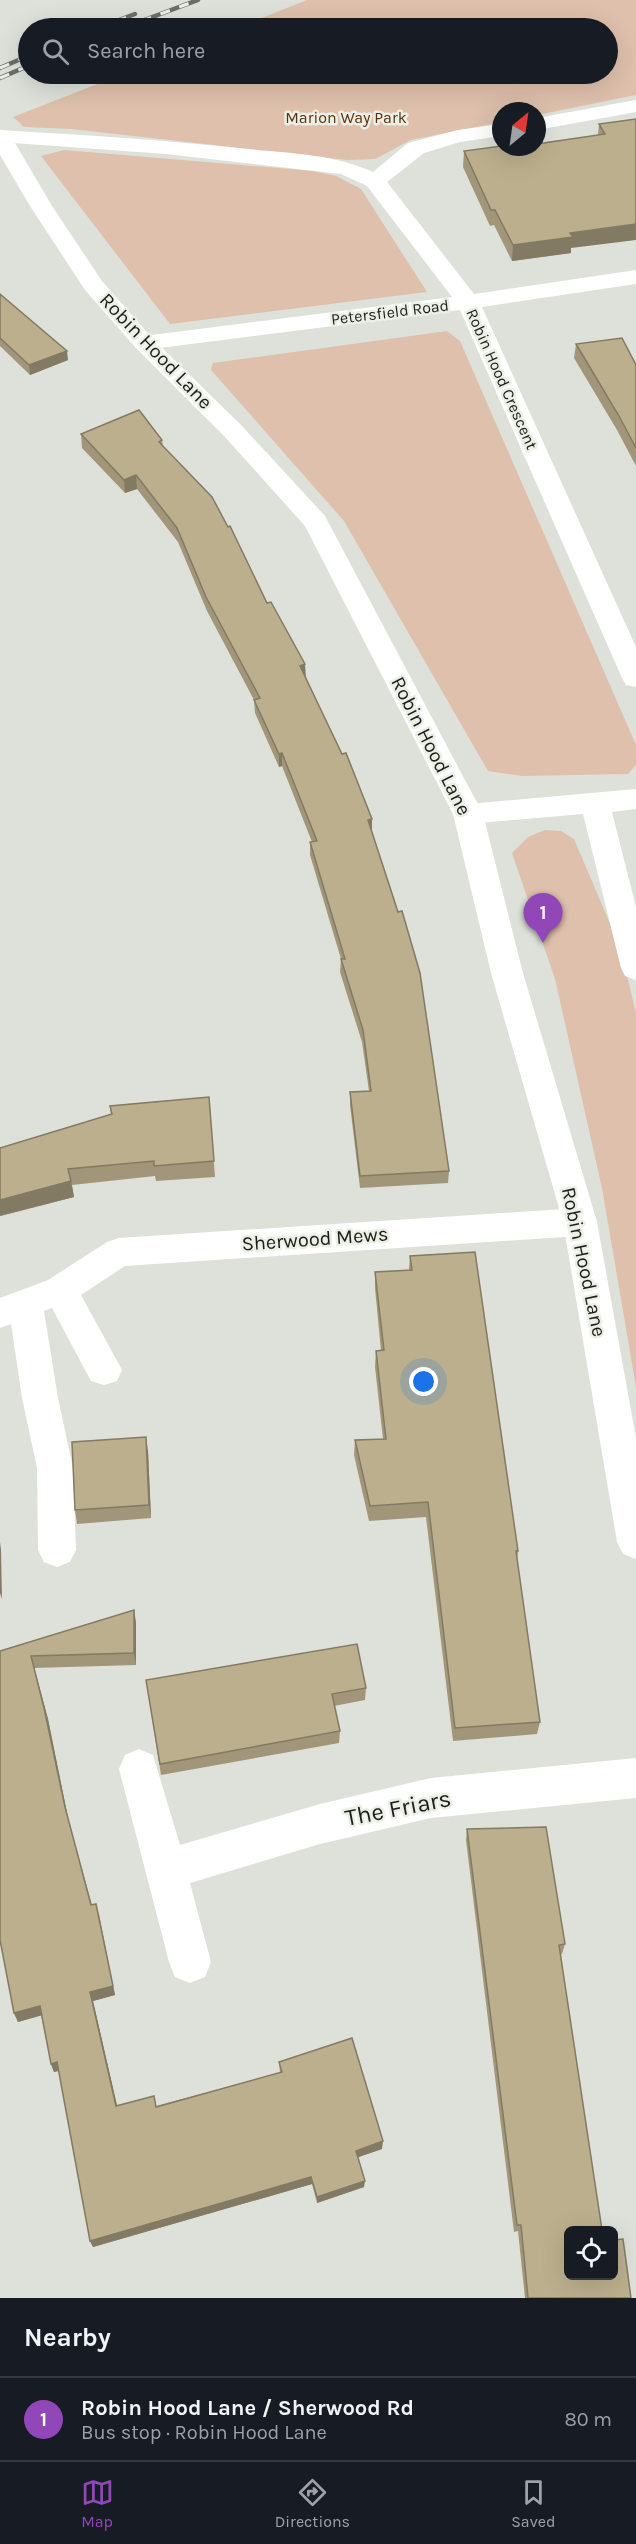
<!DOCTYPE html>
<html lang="en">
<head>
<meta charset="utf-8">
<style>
  :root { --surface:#171b24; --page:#20242c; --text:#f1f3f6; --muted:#9ea1a6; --line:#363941; --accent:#9247b9 }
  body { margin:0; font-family:Karla,sans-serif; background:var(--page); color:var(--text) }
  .controls { position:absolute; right:18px; bottom:18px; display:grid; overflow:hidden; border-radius:9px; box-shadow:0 6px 24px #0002 }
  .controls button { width:54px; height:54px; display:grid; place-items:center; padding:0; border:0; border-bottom:2px solid var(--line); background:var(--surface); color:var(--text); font:30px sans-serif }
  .compass { position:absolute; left:492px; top:102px; width:54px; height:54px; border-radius:50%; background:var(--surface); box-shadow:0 6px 24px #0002; rotate:29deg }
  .you { position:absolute; left:424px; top:1382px; width:21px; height:21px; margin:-15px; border:4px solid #fff; border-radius:50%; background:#1a73e8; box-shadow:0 0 0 9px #1a73e833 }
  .badge { display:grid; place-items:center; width:39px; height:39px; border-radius:50%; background:var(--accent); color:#fff; font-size:20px; font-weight:700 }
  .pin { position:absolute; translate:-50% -50px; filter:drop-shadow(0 2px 3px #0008) }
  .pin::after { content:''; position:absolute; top:32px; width:21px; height:18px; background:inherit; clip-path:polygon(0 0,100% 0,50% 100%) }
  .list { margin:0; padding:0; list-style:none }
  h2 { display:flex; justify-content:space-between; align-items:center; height:78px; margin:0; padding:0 24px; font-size:26px }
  h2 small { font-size:20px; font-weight:400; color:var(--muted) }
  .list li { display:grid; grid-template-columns:39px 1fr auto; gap:18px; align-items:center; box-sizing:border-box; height:84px; padding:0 24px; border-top:2px solid var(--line) }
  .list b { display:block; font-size:22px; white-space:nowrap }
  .list p { margin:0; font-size:20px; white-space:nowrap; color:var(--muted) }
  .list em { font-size:20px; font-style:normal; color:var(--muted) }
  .icon { flex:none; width:33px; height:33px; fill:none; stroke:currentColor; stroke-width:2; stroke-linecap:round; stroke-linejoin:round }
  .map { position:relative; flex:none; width:636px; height:2298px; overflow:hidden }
  .search { position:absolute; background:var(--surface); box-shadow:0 6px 24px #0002; left:18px; right:18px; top:18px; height:66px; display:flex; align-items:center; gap:15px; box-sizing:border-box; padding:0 21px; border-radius:33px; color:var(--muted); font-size:22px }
  .sheet { height:162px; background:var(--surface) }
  nav { display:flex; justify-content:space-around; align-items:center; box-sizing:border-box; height:84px; border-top:2px solid var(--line); background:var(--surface); font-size:16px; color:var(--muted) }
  nav a { display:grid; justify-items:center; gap:3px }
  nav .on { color:var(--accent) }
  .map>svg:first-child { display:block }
  .green { fill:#dec0ac }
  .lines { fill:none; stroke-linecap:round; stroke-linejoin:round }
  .minor { fill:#fff; fill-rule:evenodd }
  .major { fill:#fff; fill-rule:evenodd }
  .rail-casing { stroke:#6c6d68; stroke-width:4.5 }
  .rail { stroke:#ebefe6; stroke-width:3; stroke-dasharray:10; stroke-linecap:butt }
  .wall { fill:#a19679 }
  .shaded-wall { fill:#837a63 }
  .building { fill:#bbaf8d; stroke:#837a63; stroke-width:1.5 }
  .labels { text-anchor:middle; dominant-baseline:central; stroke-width:5; stroke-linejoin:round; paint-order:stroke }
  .far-park-label { font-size:16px; fill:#5c310d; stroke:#ebefe6 }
  .far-street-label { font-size:16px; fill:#1c1d1a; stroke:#ebefe6 }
  .street-label { font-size:20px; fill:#1c1d1a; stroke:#ebefe6 }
  .near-street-label { font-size:24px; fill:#1c1d1a; stroke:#ebefe6 }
</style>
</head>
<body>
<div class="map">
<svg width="636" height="2298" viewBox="0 0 636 2298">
  <rect width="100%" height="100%" fill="#dee1d9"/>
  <!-- green -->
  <g class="green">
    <polygon points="307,0 636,0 636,95 537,115 537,111 501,111 501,122 411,140 375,159 347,160 71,129 24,127 13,117 123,74 608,74 608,28 236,28"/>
    <polygon points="64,150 313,171 336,176 361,189 427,292 170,324 41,156"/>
    <polygon points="447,331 460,341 636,745 636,765 628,774 522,776 488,771 344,521 211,370 213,363"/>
    <polygon points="545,830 561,831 574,839 620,947 636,1013 636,1387 602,1188 555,979 512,853 528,837"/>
  </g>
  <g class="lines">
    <!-- minor -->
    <g class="minor">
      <polygon points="636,100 636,112 537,130 537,118"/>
      <path d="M501,124V136L460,142L424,153L387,182L474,294L636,270V284L482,307L636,647V687L626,685L622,678L460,310L144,350L136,348L132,343L136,338L144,336L452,297L367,186L341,174L166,154L0,142V130C83,135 165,140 247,149C289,153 334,154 373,172L408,143L458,130Z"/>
      <polygon points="636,789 636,809 612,812 636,907 636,980 625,976 621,968 583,814 468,824 458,821 453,814 458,807 468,804"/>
      <polygon points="580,1208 592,1212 597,1222 592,1232 580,1236 125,1266 81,1295 122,1370 117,1381 104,1385 91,1381 52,1308 44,1311 58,1398 73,1468 76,1550 70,1562 57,1567 44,1562 38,1550 37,1468 22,1398 11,1324 0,1328 0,1298 48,1280 107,1242 119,1238"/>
      <polygon points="139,1749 153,1755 180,1845 320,1804 431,1778 636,1758 636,1798 431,1818 320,1844 190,1883 211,1962 205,1977 190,1983 175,1977 169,1962 119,1769 125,1755"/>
    </g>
    <!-- major -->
    <polygon class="major" points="0,130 8,131 11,136 52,206 102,281 152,338 242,426 325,516 483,814 523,973 597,1222 636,1438 636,1559 623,1554 617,1542 563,1222 491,973 453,814 305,526 224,436 136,348 85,290 30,206 0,155"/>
    <!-- rail casing -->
    <g class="rail-casing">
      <g id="rail">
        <polyline points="98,28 135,14"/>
        <polyline points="123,28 198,0"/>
        <polyline points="0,68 28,56"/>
        <polyline points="0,78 28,66"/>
      </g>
    </g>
    <!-- rail -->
    <use href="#rail" class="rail"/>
  </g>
  <!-- wall -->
  <g class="wall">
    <polygon points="636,119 571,248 571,253 512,261 494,225 490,226 463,167 464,151 506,149 598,135 599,124"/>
    <polygon points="0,294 68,360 30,375 0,346"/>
    <polygon points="576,344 636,365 636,466 617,430 574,358"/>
    <polygon points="81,434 162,440 163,446 267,603 306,677 372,832 449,1171 448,1183 360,1188 350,1105 350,1092 369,1091 362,1042 340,972 341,959 310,855 310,842 312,842 282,766 279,767 255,713 254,700 207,611 178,542 137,489 125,493 82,448"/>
    <polygon points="209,1097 215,1177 156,1181 155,1176 72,1185 74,1197 0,1216 111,1114 110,1106"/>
    <polygon points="410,1256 518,1551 517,1560 540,1722 537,1734 453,1741 426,1517 369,1521 354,1455 355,1440 383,1439 375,1367 376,1351 381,1351 375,1288 375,1272 409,1270"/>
    <polygon points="148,1451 151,1518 77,1524 75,1510"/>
    <polygon points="136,1622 136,1665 34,1668 48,1719 68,1818 92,1905 99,1914 115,1995 93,2001 117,2106 156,2106 280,2073 279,2062 382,2149 358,2157 364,2187 317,2203 312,2184 93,2247 90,2241 59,2071 54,2072 51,2064 41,2015 18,2022 14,2013 0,1651"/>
    <polygon points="146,1680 366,1688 365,1700 334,1706 340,1731 339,1743 161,1775"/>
    <polygon points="467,1829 565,1944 562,1954 561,1954 568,2230 631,2298 525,2298 518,2231 514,2232 466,1840"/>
  </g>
  <!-- shaded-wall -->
  <g class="shaded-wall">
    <polygon points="636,224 636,240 571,248 571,253 512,261 513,245 570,233"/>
    <polygon points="67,351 68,360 30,375 29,365"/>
    <polygon points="136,475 137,489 125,493 124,480"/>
    <polygon points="305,664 306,678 300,666"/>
    <polygon points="282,753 282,766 279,767 279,754"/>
    <polygon points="372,819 372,832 368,820"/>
    <polygon points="71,1181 74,1197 0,1216 0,1200"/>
    <polygon points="146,1437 148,1451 151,1518 149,1505"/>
    <polygon points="0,1542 1,1550 2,1599 0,1593"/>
    <polygon points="134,1610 136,1622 136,1665 134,1653"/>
    <polygon points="31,1656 48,1719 68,1818 65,1807"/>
    <polygon points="96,1904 115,1995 93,2001 119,2114 116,2106 90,1992"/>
    <polygon points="40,2006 43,2015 18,2022 14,2013"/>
    <polygon points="57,2062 61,2070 54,2072 51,2064"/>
    <polygon points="383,2141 382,2149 356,2158 356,2151"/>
    <polygon points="311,2177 312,2184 93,2247 90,2241"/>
    <polygon points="365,2181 364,2187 317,2203 317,2197"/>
  </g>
  <!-- building -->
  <g class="building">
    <polygon points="636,119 636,224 570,233 573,237 513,245 495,210 491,210 464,151 501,146 501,147 505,147 506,149 518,147 537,147 537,144 605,134 599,124"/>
    <polygon points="0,294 67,351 29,365 0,338"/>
    <polygon points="622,338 636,365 636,448 619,416 576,344"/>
    <polygon points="139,410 162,440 159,442 212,497 228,527 230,526 267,603 271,602 305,664 300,666 342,754 346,753 372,819 368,820 398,912 402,911 420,973 449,1171 360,1176 350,1092 371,1091 363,1030 341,959 345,959 310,842 317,841 282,753 279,754 254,700 260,698 206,597 177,528 136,475 124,480 81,434"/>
    <polygon points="209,1097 214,1161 154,1166 154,1161 68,1169 71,1181 0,1200 0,1148 112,1114 110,1106"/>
    <polygon points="475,1252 518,1551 516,1551 540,1722 455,1728 428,1502 370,1506 355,1440 386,1439 376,1351 384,1350 375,1272 412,1270 410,1256"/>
    <polygon points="146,1437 149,1505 75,1510 72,1442"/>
    <polygon points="134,1610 134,1653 31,1656 44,1708 65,1807 91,1905 96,1904 113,1986 90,1992 116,2106 154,2096 156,2107 282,2072 279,2062 352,2038 383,2141 356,2151 365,2181 317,2197 311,2177 90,2241 57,2062 51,2064 40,2006 14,2013 0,1940 0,1651"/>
    <polygon points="357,1644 366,1688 332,1694 340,1731 160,1764 146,1680"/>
    <polygon points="546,1827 565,1944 559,1945 602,2230 568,2230 568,2276 614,2276 614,2240 623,2239 631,2298 528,2298 521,2225 517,2225 467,1829"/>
  </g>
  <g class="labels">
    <!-- far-park labels -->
    <g class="far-park-label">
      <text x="346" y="117">Marion Way Park</text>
    </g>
    <!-- far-street labels -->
    <g class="far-street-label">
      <text transform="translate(390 312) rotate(-7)">Petersfield Road</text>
      <text transform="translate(502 379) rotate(66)">Robin Hood Crescent</text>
    </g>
    <!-- street labels -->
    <g class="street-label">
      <text transform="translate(156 351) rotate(46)">Robin Hood Lane</text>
      <text transform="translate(431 746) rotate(63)">Robin Hood Lane</text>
      <text transform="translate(315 1239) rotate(-4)">Sherwood Mews</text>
      <text transform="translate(584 1262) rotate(78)">Robin Hood Lane</text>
    </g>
    <!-- near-street labels -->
    <g class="near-street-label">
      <text transform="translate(398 1808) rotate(-11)">The Friars</text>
    </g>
  </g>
</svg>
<div class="controls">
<button><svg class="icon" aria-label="locate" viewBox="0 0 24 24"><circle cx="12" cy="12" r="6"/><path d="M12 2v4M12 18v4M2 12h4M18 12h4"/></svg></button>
</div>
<svg class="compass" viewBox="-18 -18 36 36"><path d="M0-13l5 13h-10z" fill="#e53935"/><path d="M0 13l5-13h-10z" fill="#9ea1a6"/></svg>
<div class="you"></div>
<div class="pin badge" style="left:543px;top:943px">1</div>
<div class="search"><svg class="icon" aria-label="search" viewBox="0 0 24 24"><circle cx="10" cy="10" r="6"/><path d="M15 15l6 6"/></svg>Search here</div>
</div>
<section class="sheet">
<h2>Nearby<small></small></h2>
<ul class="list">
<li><span class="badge">1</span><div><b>Robin Hood Lane / Sherwood Rd</b><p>Bus stop · Robin Hood Lane</p></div><em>80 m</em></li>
</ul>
</section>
<nav>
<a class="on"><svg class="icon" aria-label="map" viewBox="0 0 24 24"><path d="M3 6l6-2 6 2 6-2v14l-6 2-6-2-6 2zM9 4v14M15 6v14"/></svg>Map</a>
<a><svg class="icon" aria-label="directions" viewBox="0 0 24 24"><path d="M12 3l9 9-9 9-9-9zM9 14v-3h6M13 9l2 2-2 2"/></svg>Directions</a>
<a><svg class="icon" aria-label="saved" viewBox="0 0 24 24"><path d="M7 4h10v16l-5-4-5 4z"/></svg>Saved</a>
</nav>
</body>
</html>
